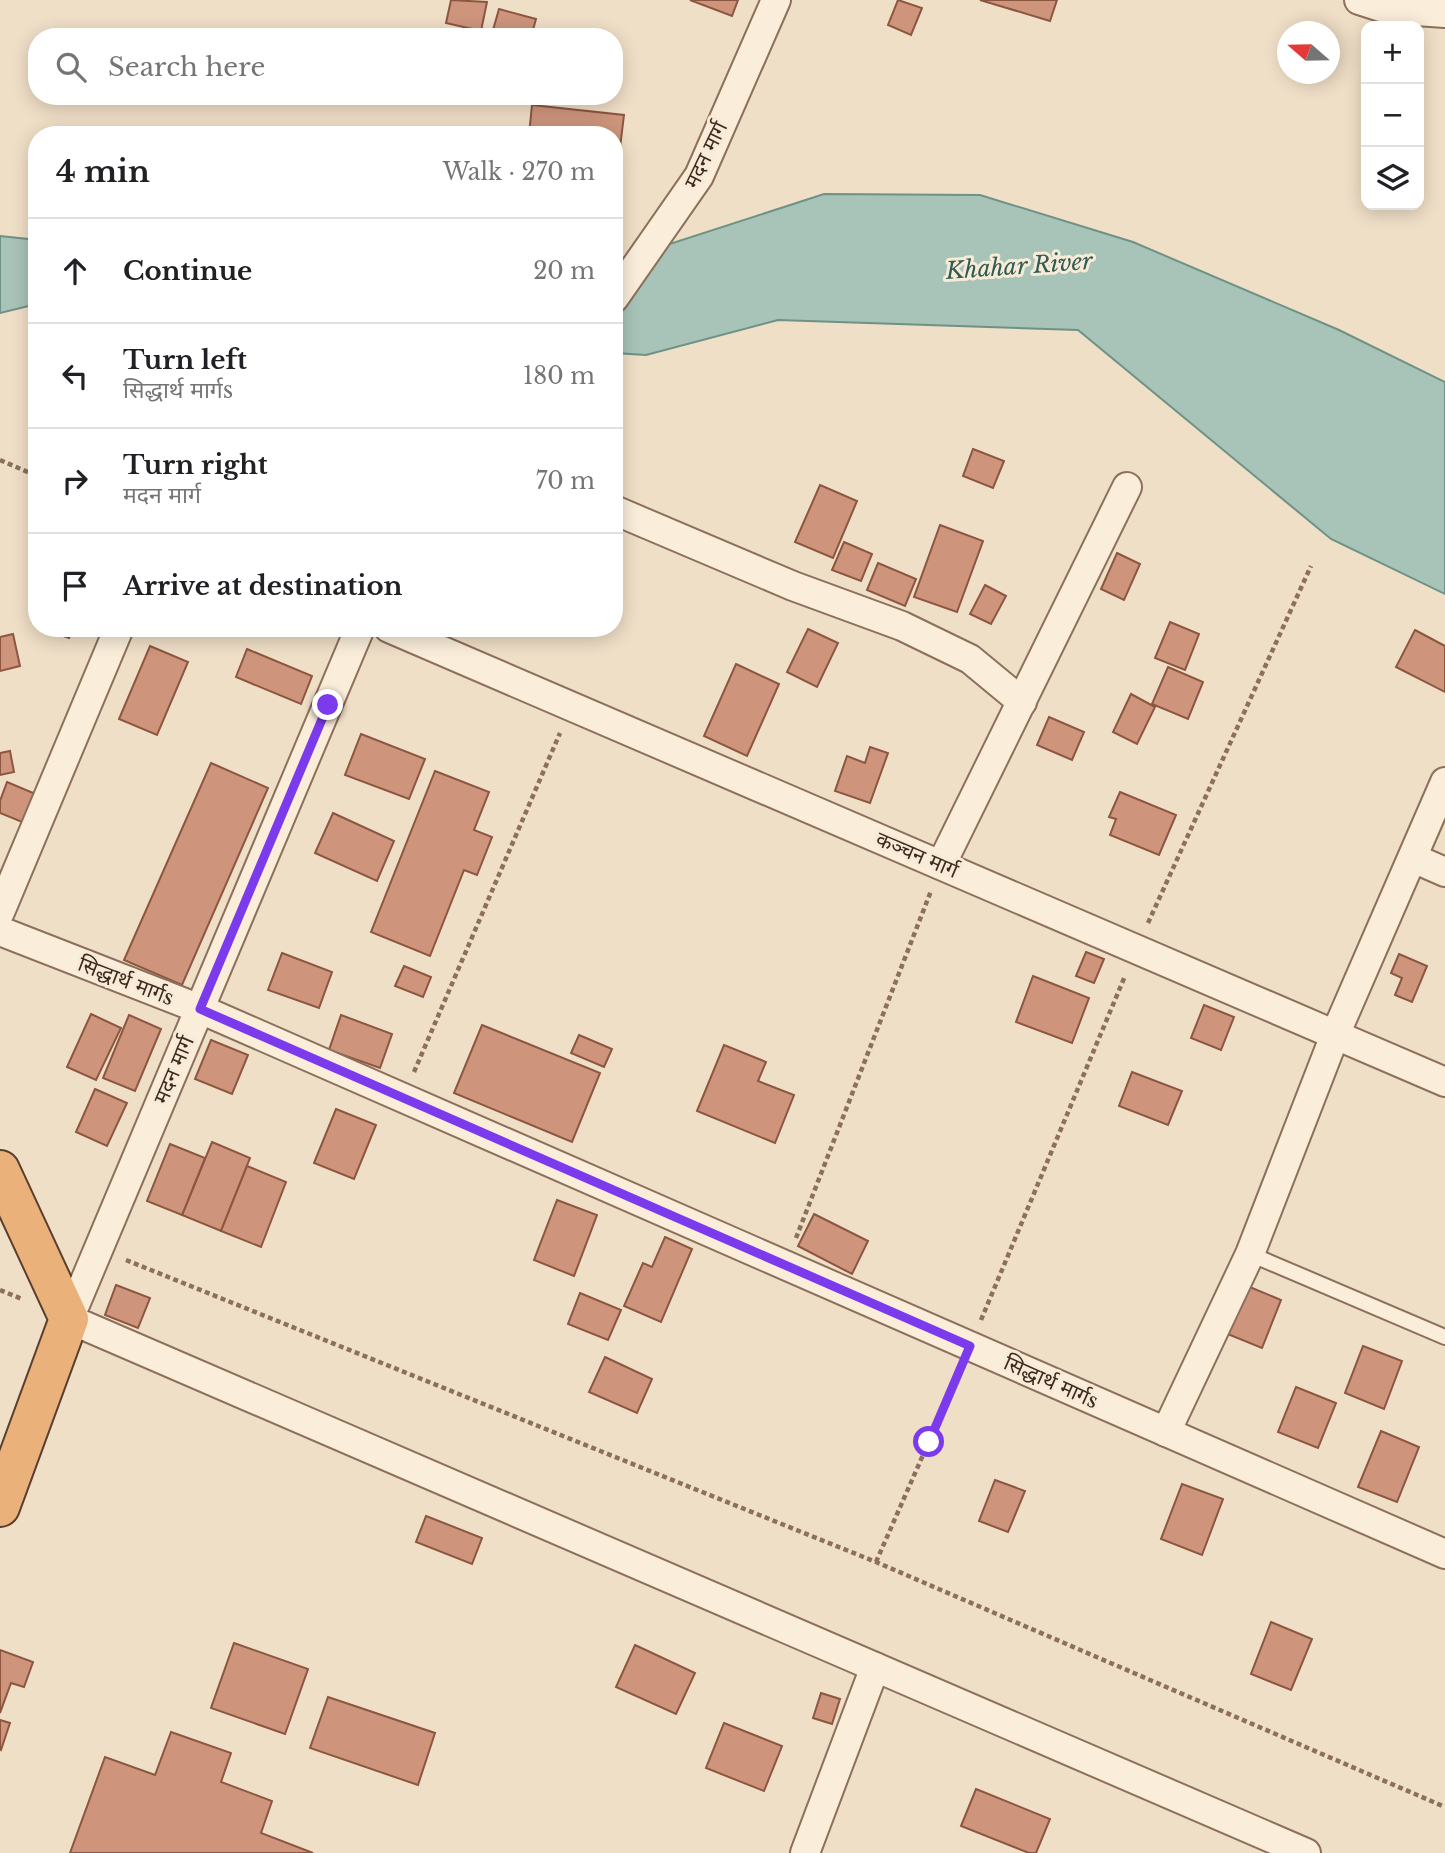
<!DOCTYPE html>
<html lang="en">
<head>
<meta charset="utf-8">
<style>
  :root { --surface:#fff; --page:#f2f2f2; --text:#202124; --muted:#757577; --line:#e0e0e0 }
  body { margin:0; font-family:"Libre Baskerville","Noto Sans Devanagari",serif; background:var(--page); color:var(--text) }
  .controls { position:absolute; right:21px; top:21px; display:grid; overflow:hidden; border-radius:14px; box-shadow:0 4px 18px #0003 }
  .controls button { width:63px; height:63px; display:grid; place-items:center; padding:0; border:0; border-bottom:2px solid var(--line); background:var(--surface); color:var(--text); font:35px sans-serif }
  .compass { position:absolute; left:1277px; top:21px; width:63px; height:63px; border-radius:50%; background:var(--surface); box-shadow:0 4px 18px #0003; rotate:290deg }
  .stop { position:absolute; width:21px; height:21px; margin:-16px; border:5px solid #7c3aed; border-radius:50%; background:#fff }
  .stop.end { background:#7c3aed; border-color:#fff; box-shadow:0 2px 7px #0008 }
  .list { margin:0; padding:0; list-style:none }
  h2 { display:flex; justify-content:space-between; align-items:center; height:91px; margin:0; padding:0 28px; font-size:30px }
  h2 small { font-size:23px; font-weight:400; color:var(--muted) }
  .list li { display:grid; grid-template-columns:46px 1fr auto; gap:21px; align-items:center; box-sizing:border-box; height:105px; padding:0 28px; border-top:2px solid var(--line) }
  .list b { display:block; font-size:26px; white-space:nowrap }
  .list p { margin:0; font-size:23px; white-space:nowrap; color:var(--muted) }
  .list em { font-size:23px; font-style:normal; color:var(--muted) }
  .icon { flex:none; width:38px; height:38px; fill:none; stroke:currentColor; stroke-width:2; stroke-linecap:round; stroke-linejoin:round }
  .map { position:relative; flex:none; width:1445px; height:1853px; overflow:hidden }
  .search { position:absolute; background:var(--surface); box-shadow:0 4px 18px #0003; left:28px; top:28px; width:595px; height:77px; display:flex; align-items:center; gap:18px; box-sizing:border-box; padding:0 24px; border-radius:28px; color:var(--muted); font-size:26px }
  .panel { position:absolute; background:var(--surface); box-shadow:0 4px 18px #0003; left:28px; top:126px; width:595px; height:511px; border-radius:28px }
  .map>svg:first-child { display:block }
  .water { fill:#a8c3b8; stroke:#6e9285; stroke-width:2 }
  .building { fill:#ce957c; stroke:#8c5640; stroke-width:2 }
  .lines { fill:none; stroke-linecap:round; stroke-linejoin:round }
  .service-casing { stroke:#8c705b; stroke-width:18 }
  .minor-casing { stroke:#8c705b; stroke-width:32 }
  .trunk-casing { stroke:#5a3e2f; stroke-width:42 }
  .path { stroke:#8c705b; stroke-width:4.5; stroke-dasharray:5 3.5; stroke-linecap:butt }
  .service { stroke:#faedda; stroke-width:14 }
  .minor { stroke:#faedda; stroke-width:28 }
  .trunk { stroke:#eab27a; stroke-width:38 }
  .route { stroke:#7c3aed; stroke-width:9 }
  .labels { text-anchor:middle; dominant-baseline:central; stroke-width:6; stroke-linejoin:round; paint-order:stroke }
  .street-label { font-size:21px; fill:#3c2a1f; stroke:#f7ead6 }
  .water-label { font-size:23px; font-style:italic; fill:#2e5c54; stroke:#f7ead6 }
</style>
</head>
<body>
<div class="map">
<svg width="1445" height="1853" viewBox="0 0 1445 1853">
  <rect width="100%" height="100%" fill="#f0dfc7"/>
  <!-- water -->
  <g class="water">
    <polygon points="824,194 980,195 1133,242 1339,330 1445,382 1445,594 1331,539 1078,330 778,320 646,355 614,353 614,262"/>
    <polygon points="0,236 37,240 37,304 0,313"/>
  </g>
  <!-- building -->
  <g class="building">
    <polygon points="451,0 487,2 481,31 446,23"/>
    <polygon points="690,0 738,0 732,16"/>
    <polygon points="898,0 922,8 911,35 888,25"/>
    <polygon points="980,0 1057,0 1050,21"/>
    <polygon points="499,9 536,19 531,37 491,37"/>
    <polygon points="532,105 624,115 618,164 614,164 614,135 529,135"/>
    <polygon points="973,449 1004,461 993,488 963,476"/>
    <polygon points="820,485 857,501 833,558 795,542"/>
    <polygon points="940,525 983,541 957,612 914,597"/>
    <polygon points="844,542 872,554 861,581 832,570"/>
    <polygon points="1117,553 1140,564 1124,600 1101,589"/>
    <polygon points="878,563 916,579 905,606 867,590"/>
    <polygon points="985,585 1006,596 991,624 970,614"/>
    <polygon points="1170,622 1199,634 1185,670 1155,658"/>
    <polygon points="41,628 73,628 69,638"/>
    <polygon points="808,629 838,643 817,687 787,672"/>
    <polygon points="1415,630 1445,646 1445,692 1396,667"/>
    <polygon points="13,634 20,666 0,671 0,637"/>
    <polygon points="150,646 188,662 157,735 119,719"/>
    <polygon points="247,649 312,676 301,704 236,677"/>
    <polygon points="736,664 779,684 747,756 704,736"/>
    <polygon points="1168,667 1203,682 1188,719 1152,704"/>
    <polygon points="1131,694 1155,707 1137,744 1113,732"/>
    <polygon points="1049,717 1084,732 1072,760 1037,745"/>
    <polygon points="361,734 425,759 409,799 345,775"/>
    <polygon points="870,747 888,753 870,803 835,791 847,756 865,763"/>
    <polygon points="10,751 14,772 0,775 0,753"/>
    <polygon points="211,763 268,788 182,985 124,960"/>
    <polygon points="435,771 489,792 474,830 492,837 477,875 464,870 430,956 371,932"/>
    <polygon points="7,782 38,795 27,824 0,813 0,801"/>
    <polygon points="1120,792 1176,815 1159,855 1110,835 1116,819 1109,817"/>
    <polygon points="333,813 394,841 377,881 315,853"/>
    <polygon points="1086,952 1104,959 1094,983 1076,976"/>
    <polygon points="282,953 332,972 319,1008 268,990"/>
    <polygon points="1399,954 1427,966 1412,1002 1395,995 1402,978 1391,973"/>
    <polygon points="404,966 431,977 423,997 395,986"/>
    <polygon points="1033,976 1089,998 1072,1043 1016,1022"/>
    <polygon points="1204,1005 1234,1017 1221,1050 1191,1038"/>
    <polygon points="91,1014 121,1028 96,1080 67,1067"/>
    <polygon points="129,1015 161,1029 135,1091 103,1078"/>
    <polygon points="341,1015 392,1034 380,1068 329,1050"/>
    <polygon points="482,1025 600,1073 572,1142 454,1093"/>
    <polygon points="579,1035 612,1049 604,1067 571,1053"/>
    <polygon points="211,1040 248,1055 232,1094 195,1079"/>
    <polygon points="724,1045 766,1062 758,1081 794,1095 775,1143 697,1111"/>
    <polygon points="1132,1072 1182,1091 1168,1125 1119,1106"/>
    <polygon points="95,1089 127,1103 107,1146 76,1132"/>
    <polygon points="336,1109 376,1125 354,1179 314,1163"/>
    <polygon points="212,1142 250,1158 221,1231 182,1215"/>
    <polygon points="170,1144 205,1158 182,1215 147,1201"/>
    <polygon points="247,1166 286,1182 261,1247 221,1231"/>
    <polygon points="557,1200 597,1215 574,1276 534,1260"/>
    <polygon points="814,1214 868,1241 852,1274 798,1246"/>
    <polygon points="665,1237 692,1249 661,1322 624,1306 643,1263 652,1267"/>
    <polygon points="116,1285 150,1298 138,1328 105,1315"/>
    <polygon points="1245,1285 1281,1300 1262,1348 1225,1333"/>
    <polygon points="580,1293 621,1310 608,1340 568,1324"/>
    <polygon points="1363,1346 1402,1361 1384,1409 1345,1393"/>
    <polygon points="605,1357 652,1379 637,1413 589,1392"/>
    <polygon points="1296,1387 1336,1403 1318,1448 1278,1432"/>
    <polygon points="1381,1431 1419,1447 1397,1502 1358,1487"/>
    <polygon points="995,1480 1025,1491 1008,1532 979,1521"/>
    <polygon points="1182,1484 1223,1499 1202,1555 1161,1539"/>
    <polygon points="426,1516 482,1538 472,1564 416,1542"/>
    <polygon points="1271,1622 1312,1639 1291,1690 1251,1674"/>
    <polygon points="234,1643 308,1669 285,1734 211,1708"/>
    <polygon points="635,1645 695,1673 676,1714 616,1687"/>
    <polygon points="0,1650 33,1662 24,1687 11,1683 0,1713"/>
    <polygon points="821,1693 840,1699 832,1724 813,1718"/>
    <polygon points="328,1697 435,1733 418,1785 310,1748"/>
    <polygon points="0,1720 10,1723 1,1750 0,1749"/>
    <polygon points="724,1723 782,1746 764,1791 706,1768"/>
    <polygon points="171,1732 231,1753 221,1782 272,1801 261,1833 313,1853 70,1853 105,1757 155,1775"/>
    <polygon points="976,1789 1050,1819 1036,1853 1029,1853 961,1826"/>
  </g>
  <g class="lines">
    <!-- service casing -->
    <g class="service-casing">
      <polyline id="service" points="1250,1254 1445,1337"/>
    </g>
    <!-- minor casing -->
    <g class="minor-casing">
      <g id="minor">
        <polyline points="1359,0 1387,9 1445,13"/>
        <polyline points="614,298 699,176 776,0"/>
        <polyline points="614,510 793,586 902,626 970,659 1022,702"/>
        <polyline points="360,628 69,1319 1306,1853"/>
        <polyline points="389,628 1445,1082"/>
        <polyline points="1413,858 1445,872"/>
        <polyline points="941,865 1127,487"/>
        <polyline points="0,912 119,628"/>
        <polyline points="0,931 200,1009 1445,1554"/>
        <polyline points="1166,1432 1250,1254 1335,1035 1445,782"/>
        <polyline points="805,1853 875,1667"/>
      </g>
    </g>
    <!-- trunk casing -->
    <g class="trunk-casing">
      <polyline id="trunk" points="0,1170 69,1319 0,1507"/>
    </g>
    <!-- path -->
    <g class="path">
      <polyline points="0,460 37,476"/>
      <polyline points="1148,923 1311,566"/>
      <polyline points="414,1072 560,733"/>
      <polyline points="796,1238 931,891"/>
      <polyline points="126,1260 876,1562 1445,1807"/>
      <polyline points="0,1290 22,1299"/>
      <polyline points="981,1320 1125,976"/>
      <polyline points="876,1562 959,1373"/>
    </g>
    <!-- service -->
    <use href="#service" class="service"/>
    <!-- minor -->
    <use href="#minor" class="minor"/>
    <!-- trunk -->
    <use href="#trunk" class="trunk"/>
  </g>
  <g class="lines">
    <!-- route -->
    <polyline class="route" points="328,705 200,1009 970,1346 929,1442"/>
  </g>
  <g class="labels">
    <!-- street labels -->
    <g class="street-label">
      <text transform="translate(706 155) rotate(-64)">मदन मार्ग</text>
      <text transform="translate(917 855) rotate(23)">कञ्चन मार्ग</text>
      <text transform="translate(126 981) rotate(21)">सिद्धार्थ मार्गs</text>
      <text transform="translate(174 1070) rotate(-67)">मदन मार्ग</text>
      <text transform="translate(1051 1382) rotate(24)">सिद्धार्थ मार्गs</text>
    </g>
    <!-- water labels -->
    <g class="water-label">
      <text transform="translate(1019 266) rotate(-4)">Khahar River</text>
    </g>
  </g>
</svg>
<div class="controls">
<button>+</button>
<button>−</button>
<button><svg class="icon" aria-label="layers" viewBox="0 0 24 24"><path d="M12 4l9 5-9 5-9-5zM3 14l9 5 9-5"/></svg></button>
</div>
<svg class="compass" viewBox="-18 -18 36 36"><path d="M0-13l5 13h-10z" fill="#e53935"/><path d="M0 13l5-13h-10z" fill="#757577"/></svg>
<div class="stop" style="left:929px;top:1442px"></div>
<div class="stop end" style="left:328px;top:705px"></div>
<div class="search"><svg class="icon" aria-label="search" viewBox="0 0 24 24"><circle cx="10" cy="10" r="6"/><path d="M15 15l6 6"/></svg>Search here</div>
<section class="panel">
<h2>4 min<small>Walk · 270 m</small></h2>
<ul class="list">
<li><svg class="icon" aria-label="ahead" viewBox="0 0 24 24"><path d="M12 20V5M6 11l6-6 6 6"/></svg><div><b>Continue</b></div><em>20 m</em></li>
<li><svg class="icon" aria-label="left" viewBox="0 0 24 24"><path d="M17 20v-9H6M10 6l-5 5 5 5"/></svg><div><b>Turn left</b><p>सिद्धार्थ मार्गs</p></div><em>180 m</em></li>
<li><svg class="icon" aria-label="right" viewBox="0 0 24 24"><path d="M7 20v-9h11M14 6l5 5-5 5"/></svg><div><b>Turn right</b><p>मदन मार्ग</p></div><em>70 m</em></li>
<li><svg class="icon" aria-label="arrive" viewBox="0 0 24 24"><path d="M6 21V4h12l-3 4 3 4H6"/></svg><div><b>Arrive at destination</b></div></li>
</ul>
</section>
</div>
</body>
</html>
